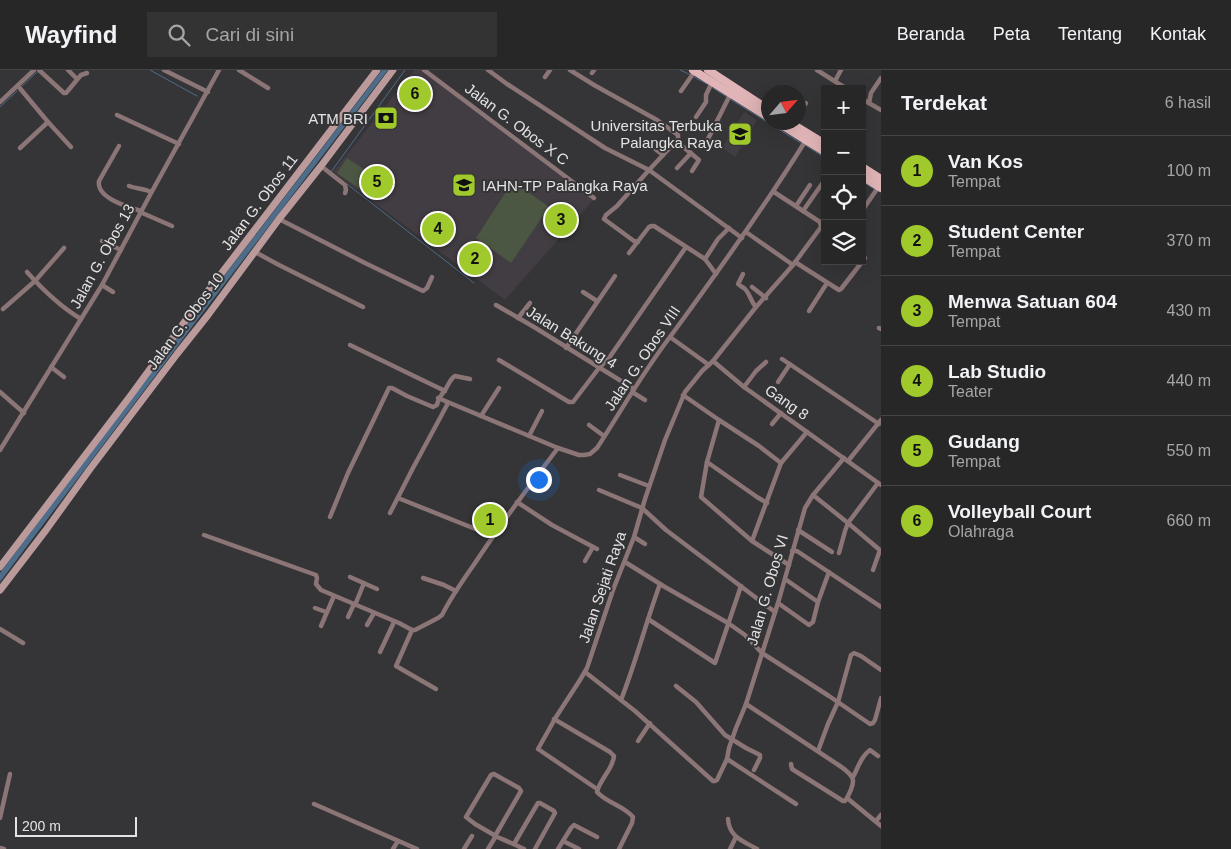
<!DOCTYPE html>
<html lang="id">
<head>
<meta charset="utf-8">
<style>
  :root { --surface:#282728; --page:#343334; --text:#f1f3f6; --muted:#a5a5a8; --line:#444445; --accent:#a0c92b }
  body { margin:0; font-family:Arial,sans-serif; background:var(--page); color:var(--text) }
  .controls { position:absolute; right:15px; top:15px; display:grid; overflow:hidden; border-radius:0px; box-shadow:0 5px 20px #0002 }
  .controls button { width:45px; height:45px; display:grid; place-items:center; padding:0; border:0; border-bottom:1px solid var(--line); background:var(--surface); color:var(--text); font:25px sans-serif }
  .compass { position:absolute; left:761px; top:15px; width:45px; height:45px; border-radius:50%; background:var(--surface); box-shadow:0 5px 20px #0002; rotate:62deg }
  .scale { position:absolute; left:15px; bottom:12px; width:122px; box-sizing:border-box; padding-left:5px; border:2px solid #e4e3e4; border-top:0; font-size:14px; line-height:18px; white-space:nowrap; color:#e4e3e4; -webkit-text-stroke:4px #353436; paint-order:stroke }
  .you { position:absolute; left:538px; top:409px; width:18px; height:18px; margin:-12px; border:4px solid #fff; border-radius:50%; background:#1a73e8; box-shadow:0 0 0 8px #1a73e833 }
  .badge { display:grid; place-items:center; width:32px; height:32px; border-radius:50%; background:var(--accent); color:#111; font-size:16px; font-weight:700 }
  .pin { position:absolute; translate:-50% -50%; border:2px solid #fff; box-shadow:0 1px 5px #0006 }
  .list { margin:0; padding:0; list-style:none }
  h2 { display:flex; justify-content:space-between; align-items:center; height:65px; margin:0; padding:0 20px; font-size:21px }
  h2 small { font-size:16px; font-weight:400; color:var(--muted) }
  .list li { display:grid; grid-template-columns:32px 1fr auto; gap:15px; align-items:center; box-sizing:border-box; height:70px; padding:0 20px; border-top:1px solid var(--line) }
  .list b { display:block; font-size:19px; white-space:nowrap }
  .list p { margin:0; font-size:16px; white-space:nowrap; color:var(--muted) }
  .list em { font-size:16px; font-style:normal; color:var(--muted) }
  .icon { flex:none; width:28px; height:28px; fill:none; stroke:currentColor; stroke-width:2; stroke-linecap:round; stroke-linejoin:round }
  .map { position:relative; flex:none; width:881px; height:779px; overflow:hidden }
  header { display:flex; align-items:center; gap:30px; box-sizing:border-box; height:70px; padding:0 25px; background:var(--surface); border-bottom:1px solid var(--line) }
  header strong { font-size:24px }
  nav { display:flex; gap:28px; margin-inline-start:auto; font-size:18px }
  .search { width:350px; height:45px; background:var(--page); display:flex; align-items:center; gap:12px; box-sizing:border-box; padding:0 18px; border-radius:0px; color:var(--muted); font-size:19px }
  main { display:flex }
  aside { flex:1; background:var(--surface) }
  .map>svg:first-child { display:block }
  .built { fill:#423c43 }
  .green { fill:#4b5742 }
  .water { fill:#4d6d8a }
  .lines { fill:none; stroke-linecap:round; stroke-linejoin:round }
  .stream { stroke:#4d6d8a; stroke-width:1 }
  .street { stroke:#8b7576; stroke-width:4.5 }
  .secondary { stroke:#bb9a9b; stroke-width:7 }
  .primary { stroke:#e1b5b7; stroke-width:8 }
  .labels { text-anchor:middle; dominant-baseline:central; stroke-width:4; stroke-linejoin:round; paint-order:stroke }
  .poi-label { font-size:15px; fill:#e4e3e4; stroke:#353436; text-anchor:end }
  .street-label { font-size:15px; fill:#e4e3e4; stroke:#353436 }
</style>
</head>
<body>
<header>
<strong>Wayfind</strong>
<div class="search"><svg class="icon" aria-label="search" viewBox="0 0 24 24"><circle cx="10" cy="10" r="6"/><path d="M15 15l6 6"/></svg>Cari di sini</div>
<nav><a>Beranda</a><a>Peta</a><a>Tentang</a><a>Kontak</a></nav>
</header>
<main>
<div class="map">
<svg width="881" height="779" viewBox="0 0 881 779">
  <rect width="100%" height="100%" fill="#353436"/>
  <!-- built -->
  <g class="built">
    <polygon points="414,0 424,0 595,128 505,230 333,102"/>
    <polygon points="744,42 757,50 735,87 722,78"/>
  </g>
  <!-- green -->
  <g class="green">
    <polygon points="408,11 429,27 421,37 400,22"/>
    <polygon points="347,88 371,104 361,120 337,103"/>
    <polygon points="513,111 549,137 511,193 476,168"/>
  </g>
  <!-- water -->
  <polygon class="water" points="382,0 388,0 195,253 0,512 0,503 188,253"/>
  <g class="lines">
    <!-- stream -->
    <g class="stream">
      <polyline points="150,0 197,26"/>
      <polyline points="680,0 691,5"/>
      <polyline points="694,7 707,14"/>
      <polyline points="22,16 37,2"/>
      <polyline points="713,18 727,27"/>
      <polyline points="730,29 801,73"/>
      <polyline points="0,37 17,21"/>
      <polyline points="805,75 825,88"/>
      <polyline points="332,103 331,102 405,0"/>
      <polyline points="862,111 874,119"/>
      <polyline points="347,114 474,213"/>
    </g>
    <!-- street -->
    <g class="street">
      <polyline points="39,0 64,23 66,23 81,5 87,3"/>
      <polyline points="68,0 77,9"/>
      <polyline points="164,0 208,22"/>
      <polyline points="239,0 268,18"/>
      <polyline points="424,0 594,128"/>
      <polyline points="488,0 507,14 605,78 649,100 617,136 606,145 604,149 634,171 638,172"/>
      <polyline points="570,0 594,15 657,50 678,65 678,69 649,100 742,168"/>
      <polyline points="817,0 847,19"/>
      <polyline points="592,3 594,0"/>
      <polyline points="545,7 550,0"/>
      <polyline points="835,11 841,0"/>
      <polyline points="18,16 48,52 71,77"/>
      <polyline points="681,21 695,1"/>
      <polyline points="862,29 881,40"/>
      <polyline points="0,32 34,0"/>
      <polyline points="869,33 871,23 881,8"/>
      <polyline points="117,45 179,74"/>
      <polyline points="798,45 806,33"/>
      <polyline points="696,47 706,32 706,25 712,12"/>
      <polyline points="645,71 663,85"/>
      <polyline points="676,71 699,90 692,101"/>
      <polyline points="706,73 731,23"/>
      <path d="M119,76L99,111C96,128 128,137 141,141"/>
      <polyline points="20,78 48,52"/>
      <polyline points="321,96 345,115 346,120 345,123"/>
      <polyline points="677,98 691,83"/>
      <path d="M129,116C136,119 144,118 151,122"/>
      <polyline points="796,136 810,115"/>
      <polyline points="803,141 824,111"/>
      <polyline points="862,141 879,116"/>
      <polyline points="140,142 172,156"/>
      <polyline points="279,149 365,193 423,221 427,218 432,207"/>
      <polyline points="746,162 793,195"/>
      <polyline points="102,171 121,180"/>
      <polyline points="255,182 279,195 363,237"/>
      <polyline points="629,183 649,157 652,156 654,156 705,189 716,204"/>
      <polyline points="705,189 718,169 729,158"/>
      <polyline points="795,192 839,220 841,219 865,188"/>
      <path d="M27,202C43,220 61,237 81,249"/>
      <path d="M743,204L738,214C740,216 743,217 745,219C750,224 751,232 756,237"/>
      <polyline points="102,215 113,222"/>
      <polyline points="752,217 766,228"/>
      <polyline points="583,222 597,231"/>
      <polyline points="496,235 534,257 634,319"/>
      <polyline points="3,239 35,211 64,178"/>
      <polyline points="809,241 827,213"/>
      <polyline points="518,248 530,233"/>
      <polyline points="879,258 881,259"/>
      <polyline points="670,267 709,295"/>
      <polyline points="350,275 445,321"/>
      <polyline points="566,278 615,206"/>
      <polyline points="782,289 879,354"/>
      <polyline points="499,290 569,332 573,332 599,298 609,288 686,177"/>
      <polyline points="713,291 744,317 881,415"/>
      <polyline points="51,297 64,307"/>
      <polyline points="778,312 790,294"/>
      <polyline points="744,317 756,301 766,292"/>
      <polyline points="0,322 24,343"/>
      <polyline points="632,322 645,330"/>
      <polyline points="683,325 719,350 759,376 781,393"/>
      <path d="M438,328L558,378L579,385H584L590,384L597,378C621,341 643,302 670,267C717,203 764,138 806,70"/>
      <polyline points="481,346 499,318"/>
      <polyline points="719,350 707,392 701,427 752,471 789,495"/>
      <polyline points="772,354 781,343"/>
      <polyline points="589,355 604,366"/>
      <polyline points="529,366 542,341"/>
      <polyline points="0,380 102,215 150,125 219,0"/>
      <polyline points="848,391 881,350"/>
      <polyline points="707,392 757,427 767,433"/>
      <polyline points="620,405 649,416"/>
      <polyline points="599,420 642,438 666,460 775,542"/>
      <polyline points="813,425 848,453 881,481"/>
      <polyline points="398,428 493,466"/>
      <polyline points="517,432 552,455 597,479"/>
      <polyline points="390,443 413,398 447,335 447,332"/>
      <path d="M330,447L348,403L389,318H392L407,326L433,337L437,335C438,328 441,326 445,320C449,314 450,309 455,306L470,309"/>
      <polyline points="798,460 832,482"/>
      <path d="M204,465L316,505L317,508L316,514L321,520L399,553L412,560H415L438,548L442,545C451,527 463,510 475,493C501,454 529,416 558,378"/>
      <polyline points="634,467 645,474"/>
      <polyline points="752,471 781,393 807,362"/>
      <polyline points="792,481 797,481 881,537"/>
      <polyline points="839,483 845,461 848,453 878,413"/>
      <polyline points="585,491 593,477"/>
      <polyline points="625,492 665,517 728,553 745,565 762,583 829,626 870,654 873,653 875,650 881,628"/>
      <polyline points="873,500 880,480"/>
      <polyline points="350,507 377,519"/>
      <polyline points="423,508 444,515 456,521"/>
      <polyline points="785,509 818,532"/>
      <polyline points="778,533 809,555 813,552 818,532 829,502"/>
      <polyline points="355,535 364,513"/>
      <polyline points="315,538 326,542"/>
      <polyline points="348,547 354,534"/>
      <polyline points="648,549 715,593 741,516"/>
      <polyline points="367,555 374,543"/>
      <polyline points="321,556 334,526"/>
      <polyline points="0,559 23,573"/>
      <polyline points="412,560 396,596 436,619"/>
      <polyline points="380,582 394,552"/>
      <polyline points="585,602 635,641 713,711 715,711 717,710 727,689 729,678 736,658 746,634 778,533 805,438 813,425 844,388"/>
      <polyline points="676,616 696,632 725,665 746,678 760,685 760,688 754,700"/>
      <path d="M621,630C636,592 646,552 660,514"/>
      <path d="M746,634L840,696C856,707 856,711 847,728L881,756"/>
      <path d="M554,649L610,682L614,686C613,699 600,709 597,722C607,733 624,736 633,747L632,753L619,779"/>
      <polyline points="638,671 650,653"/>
      <polyline points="818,681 828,654 838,632 851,585 854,583 861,586 881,600"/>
      <polyline points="727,689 796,734"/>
      <polyline points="791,694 792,699 843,731 845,731 847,728"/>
      <path d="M853,707C858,698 861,686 870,680L878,686"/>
      <polyline points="597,719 538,679 556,647 580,610 587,598 613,520 634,467 645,429 665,370 685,322 702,301 713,291 756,237 793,195 821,157 820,152 774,122"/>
      <polyline points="314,734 417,779"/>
      <polyline points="0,748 10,704"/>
      <path d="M728,749C729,767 743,771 757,779"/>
      <polyline points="876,751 881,745"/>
      <path d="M495,766L521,721L519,718L494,704L491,705L466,747L475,754L494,765L495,766C504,770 514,774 524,779"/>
      <polyline points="563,771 579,779"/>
      <polyline points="514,774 535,738 538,733 540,733 554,741 555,743 535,779"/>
      <polyline points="0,778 4,779"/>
      <polyline points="393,779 398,771"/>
      <polyline points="464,779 472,766"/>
      <polyline points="488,779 496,766"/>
      <polyline points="558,779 571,758 574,755 597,767"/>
      <polyline points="730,779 736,767"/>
    </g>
    <!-- secondary -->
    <g class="secondary">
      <polyline points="0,497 131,325 188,247 377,0"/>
      <polyline points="0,520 46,460 90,399 177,284 208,245 279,149 321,96 393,0"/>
    </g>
    <!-- primary -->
    <g class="primary">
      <polyline points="693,0 768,47"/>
      <polyline points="708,0 768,39"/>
      <polyline points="777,52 825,82"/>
      <polyline points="789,52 825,74"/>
      <polyline points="862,97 881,109"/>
      <polyline points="862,106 881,118"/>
    </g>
  </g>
  <!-- icons -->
  <defs>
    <g id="bank-square" transform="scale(1.25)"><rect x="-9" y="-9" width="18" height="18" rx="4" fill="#a0c92b" stroke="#353436"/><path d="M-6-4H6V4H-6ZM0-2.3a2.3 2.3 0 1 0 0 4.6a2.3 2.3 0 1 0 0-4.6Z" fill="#111"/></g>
    <g id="university-square" transform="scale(1.25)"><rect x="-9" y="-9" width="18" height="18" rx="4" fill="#a0c92b" stroke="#353436"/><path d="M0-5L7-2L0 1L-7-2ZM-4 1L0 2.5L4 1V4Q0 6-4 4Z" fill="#111"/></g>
  </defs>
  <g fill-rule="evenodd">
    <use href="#bank-square" x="386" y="48"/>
    <use href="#university-square" x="740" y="64"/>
    <use href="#university-square" x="464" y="115"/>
  </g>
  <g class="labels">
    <!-- poi labels -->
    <g class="poi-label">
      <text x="368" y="48">ATM BRI</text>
      <text x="722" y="55">Universitas Terbuka<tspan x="722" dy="17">Palangka Raya</tspan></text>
      <text x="482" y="115" text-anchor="start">IAHN-TP Palangka Raya</text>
    </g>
    <!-- street labels -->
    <g class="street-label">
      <text transform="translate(517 54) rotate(37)">Jalan G. Obos X C</text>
      <text transform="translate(259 132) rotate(-53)">Jalan G. Obos 11</text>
      <text transform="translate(102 186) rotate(-61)">Jalan G. Obos 13</text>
      <text transform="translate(185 251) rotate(-53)">Jalan G. Obos 10</text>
      <text transform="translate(572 267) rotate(32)">Jalan Bakung 4</text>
      <text transform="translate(642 288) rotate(-56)">Jalan G. Obos VIII</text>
      <text transform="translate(787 332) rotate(35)">Gang 8</text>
      <text transform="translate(602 517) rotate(-71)">Jalan Sejati Raya</text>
      <text transform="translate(767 520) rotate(-74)">Jalan G. Obos VI</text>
    </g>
  </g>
</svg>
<div class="controls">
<button>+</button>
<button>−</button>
<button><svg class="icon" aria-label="locate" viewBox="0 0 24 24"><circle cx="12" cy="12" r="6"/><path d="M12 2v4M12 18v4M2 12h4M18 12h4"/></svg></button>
<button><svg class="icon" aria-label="layers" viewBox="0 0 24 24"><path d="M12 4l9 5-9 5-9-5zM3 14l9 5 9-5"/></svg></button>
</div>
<svg class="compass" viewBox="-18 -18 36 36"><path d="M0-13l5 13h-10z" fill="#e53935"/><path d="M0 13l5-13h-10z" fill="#a5a5a8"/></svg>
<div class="scale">200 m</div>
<div class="you"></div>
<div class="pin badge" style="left:490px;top:450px">1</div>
<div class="pin badge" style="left:475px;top:189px">2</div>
<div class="pin badge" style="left:561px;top:150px">3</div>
<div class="pin badge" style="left:438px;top:159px">4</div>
<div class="pin badge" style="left:377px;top:112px">5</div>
<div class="pin badge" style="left:415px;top:24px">6</div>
</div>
<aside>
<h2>Terdekat<small>6 hasil</small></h2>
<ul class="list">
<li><span class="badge">1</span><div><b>Van Kos</b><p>Tempat</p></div><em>100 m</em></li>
<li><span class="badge">2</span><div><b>Student Center</b><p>Tempat</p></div><em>370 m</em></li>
<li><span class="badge">3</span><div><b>Menwa Satuan 604</b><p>Tempat</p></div><em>430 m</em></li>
<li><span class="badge">4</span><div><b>Lab Studio</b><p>Teater</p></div><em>440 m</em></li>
<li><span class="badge">5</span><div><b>Gudang</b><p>Tempat</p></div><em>550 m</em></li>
<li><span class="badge">6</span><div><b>Volleyball Court</b><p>Olahraga</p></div><em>660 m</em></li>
</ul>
</aside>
</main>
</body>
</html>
